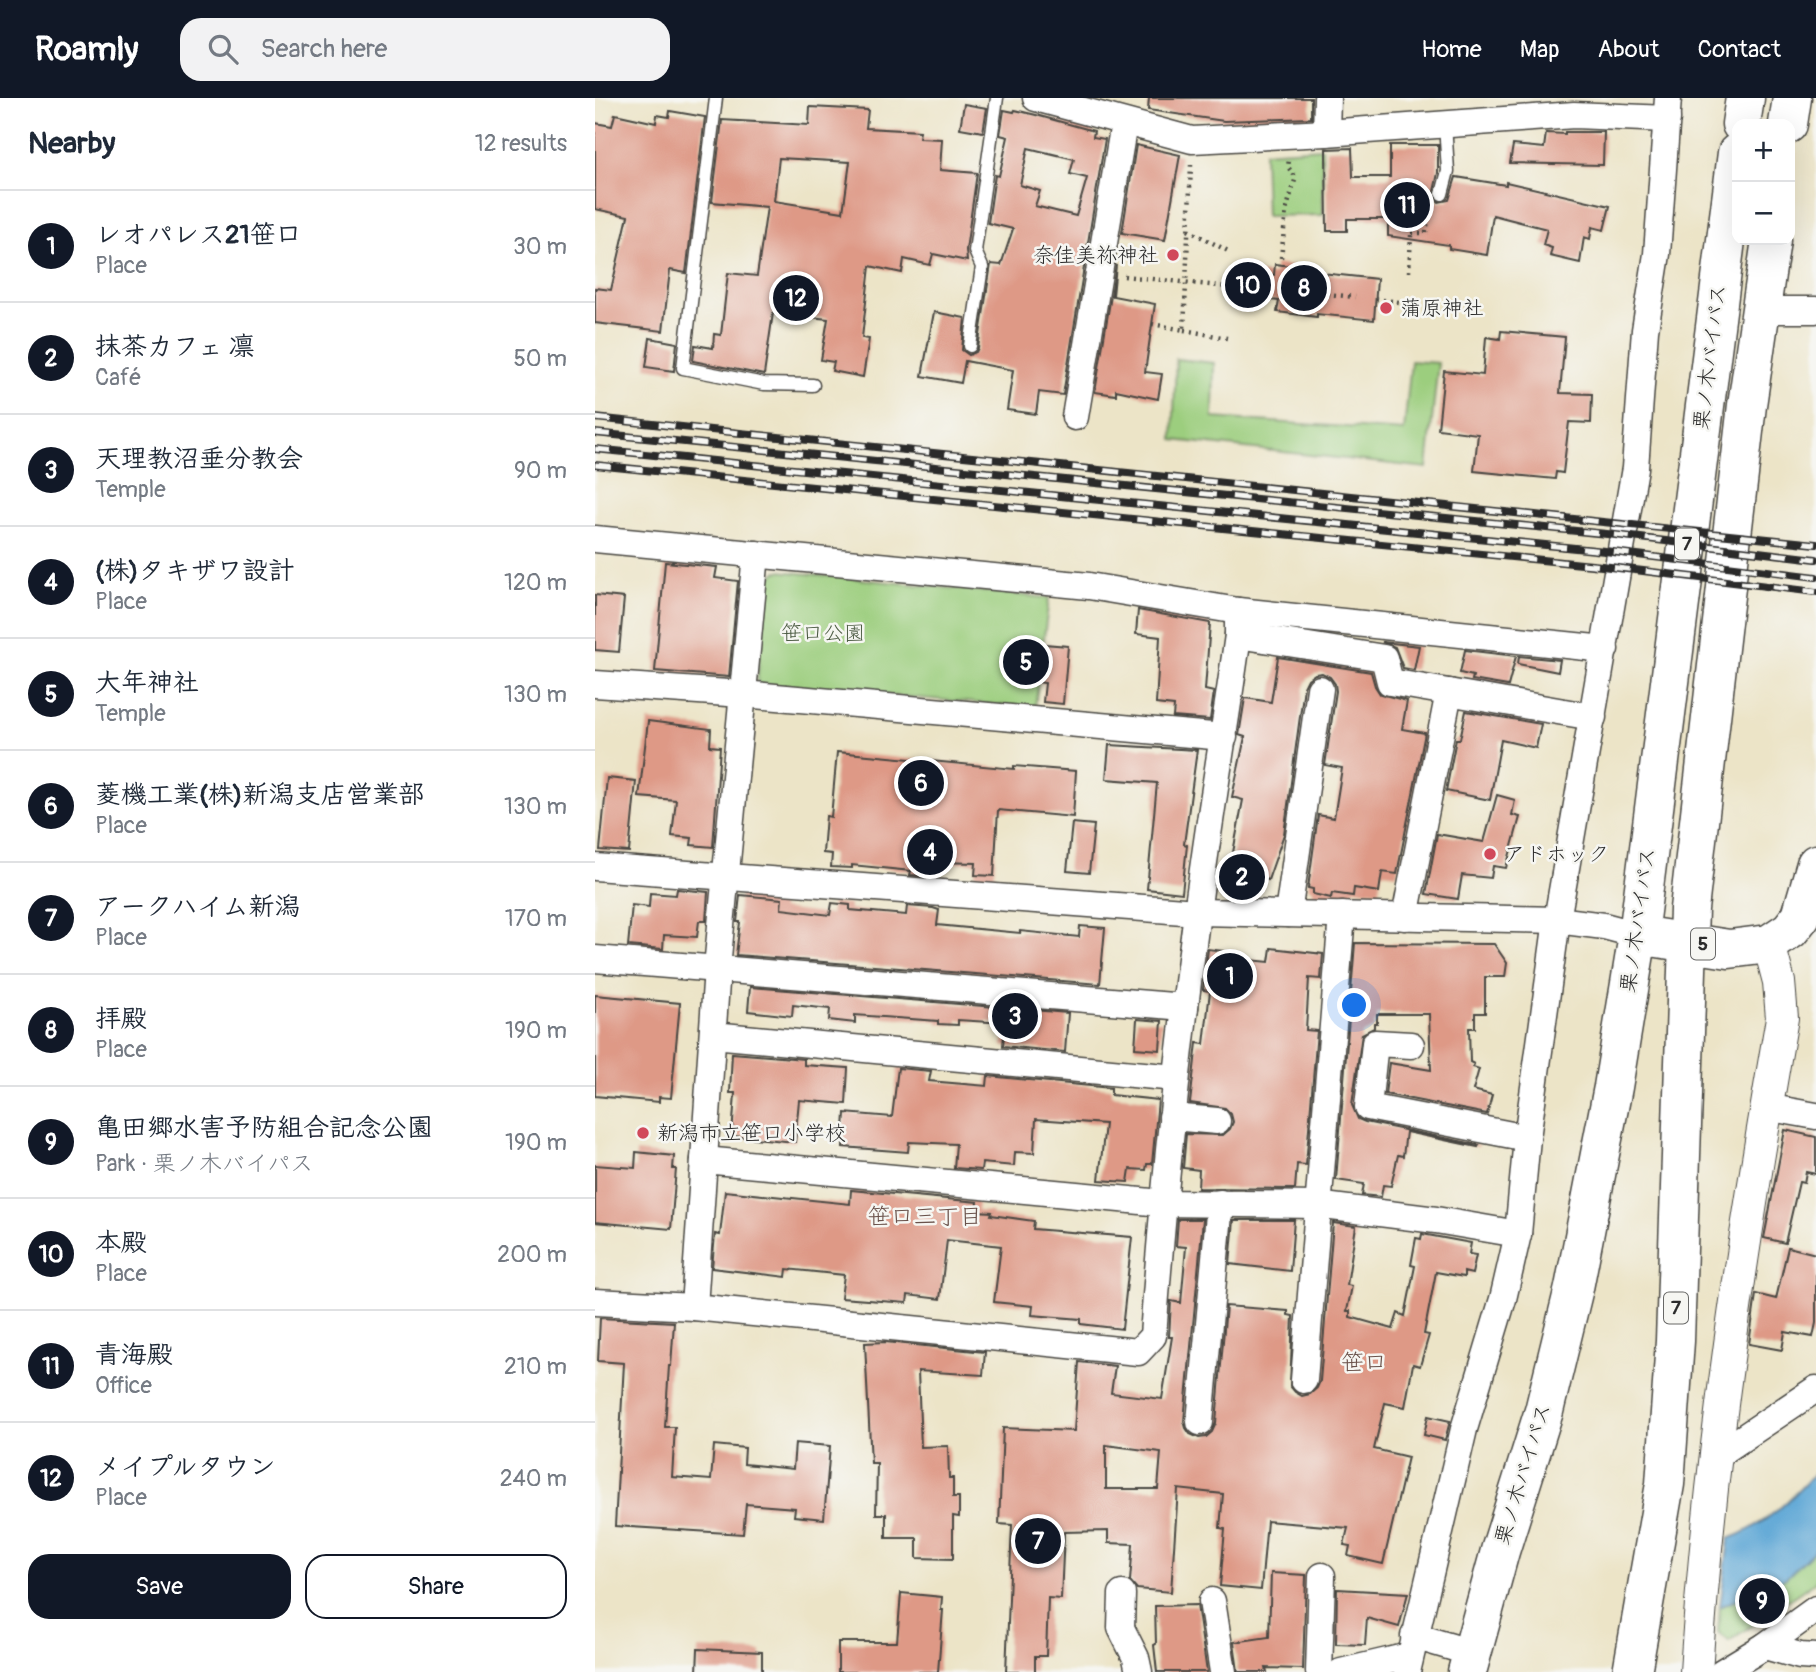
<!DOCTYPE html>
<html lang="en">
<head>
<meta charset="utf-8">
<style>
  :root { --surface:#fff; --page:#f2f2f3; --text:#1f2937; --muted:#747a83; --line:#e0e1e3; --accent:#111827 }
  body { margin:0; font-family:Pangolin,"Klee One",sans-serif; background:var(--page); color:var(--text) }
  .controls { position:absolute; right:21px; top:21px; display:grid; overflow:hidden; border-radius:14px; box-shadow:0 7px 28px #0002 }
  .controls button { width:63px; height:63px; display:grid; place-items:center; padding:0; border:0; border-bottom:2px solid var(--line); background:var(--surface); color:var(--text); font:35px sans-serif }
  .you { position:absolute; left:760px; top:908px; width:24px; height:24px; margin:-18px; border:5px solid #fff; border-radius:50%; background:#1a73e8; box-shadow:0 0 0 10px #1a73e833 }
  .badge { display:grid; place-items:center; width:46px; height:46px; border-radius:50%; background:var(--accent); color:#fff; font-size:23px; font-weight:700 }
  .pin { position:absolute; translate:-50% -50%; border:4px solid #fff; box-shadow:0 2px 7px #0006 }
  .list { margin:0; padding:0; list-style:none }
  h2 { display:flex; justify-content:space-between; align-items:center; height:91px; margin:0; padding:0 28px; font-size:30px }
  h2 small { font-size:23px; font-weight:400; color:var(--muted) }
  .list li { display:grid; grid-template-columns:46px 1fr auto; gap:21px; align-items:center; box-sizing:border-box; height:112px; padding:0 28px; border-top:2px solid var(--line) }
  .list b { display:block; font-size:26px; white-space:nowrap }
  .list p { margin:0; font-size:23px; white-space:nowrap; color:var(--muted) }
  .list em { font-size:23px; font-style:normal; color:var(--muted) }
  .actions { display:flex; gap:14px; padding:21px 28px }
  .actions a { flex:1; padding:16px 0; border:2px solid var(--accent); border-radius:21px; text-align:center; font-size:24px; color:var(--accent) }
  .actions .main { background:var(--accent); color:#fff }
  .icon { flex:none; width:38px; height:38px; fill:none; stroke:currentColor; stroke-width:2; stroke-linecap:round; stroke-linejoin:round }
  .map { position:relative; flex:none; width:1221px; height:1574px; overflow:hidden }
  header { display:flex; align-items:center; gap:42px; box-sizing:border-box; height:98px; padding:0 35px; background:var(--accent); color:#fff }
  header strong { font-size:33px }
  nav { display:flex; gap:38px; margin-inline-start:auto; font-size:24px }
  .search { width:490px; height:63px; background:var(--page); display:flex; align-items:center; gap:18px; box-sizing:border-box; padding:0 24px; border-radius:21px; color:var(--muted); font-size:26px }
  main { display:flex }
  aside { flex:1; background:var(--surface) }
  .map>svg:first-child { display:block }
  .green { fill:#9cce7e; stroke:#647c54; stroke-width:2 }
  .water { fill:#5fa7d6; stroke:#456980; stroke-width:2 }
  .building { fill:#de9986; fill-rule:evenodd }
  .lines { fill:none; stroke-linecap:round; stroke-linejoin:round }
  .service-casing { stroke:#484742; stroke-width:15 }
  .minor-casing { stroke:#484742; stroke-width:29 }
  .tertiary-casing { stroke:#484742; stroke-width:34 }
  .primary-casing { stroke:#484742; stroke-width:41 }
  .trunk-casing { stroke:#484742; stroke-width:41 }
  .path { stroke:#484742; stroke-width:4.5; stroke-dasharray:2 5; stroke-linecap:butt }
  .service { stroke:#fff; stroke-width:12 }
  .minor { stroke:#fff; stroke-width:26 }
  .tertiary { stroke:#fff; stroke-width:32 }
  .primary { stroke:#fff; stroke-width:38 }
  .trunk { stroke:#fff; stroke-width:38 }
  .rail-casing { stroke:#2b2b2b; stroke-width:8 }
  .rail { stroke:#f6f6f2; stroke-width:5; stroke-dasharray:16; stroke-linecap:butt }
  .poi-dot { fill:#d1495b; stroke:#f6f6f2; stroke-width:2.5 }
  .labels { text-anchor:middle; dominant-baseline:central; stroke-width:5; stroke-linejoin:round; paint-order:stroke }
  .shield { fill:#f6f6f2; stroke:#686867; stroke-width:2 }
  .shield-label { font-size:19px; font-weight:bold; fill:#2b2b2b }
  .poi-label { font-size:21px; fill:#2b2b2b; stroke:#f6f6f2; text-anchor:start }
  .street-label { font-size:21px; fill:#2b2b2b; stroke:#f6f6f2 }
  .park-label { font-size:21px; fill:#4d5c44; stroke:#f6f6f2 }
  .neighbourhood-label { font-size:23px; fill:#6a524b; stroke:#f6f6f2 }
</style>
</head>
<body>
<header>
<strong>Roamly</strong>
<div class="search"><svg class="icon" aria-label="search" viewBox="0 0 24 24"><circle cx="10" cy="10" r="6"/><path d="M15 15l6 6"/></svg>Search here</div>
<nav><a>Home</a><a>Map</a><a>About</a><a>Contact</a></nav>
</header>
<main>
<aside>
<h2>Nearby<small>12 results</small></h2>
<ul class="list">
<li><span class="badge">1</span><div><b>レオパレス21笹口</b><p>Place</p></div><em>30 m</em></li>
<li><span class="badge">2</span><div><b>抹茶カフェ 凛</b><p>Café</p></div><em>50 m</em></li>
<li><span class="badge">3</span><div><b>天理教沼垂分教会</b><p>Temple</p></div><em>90 m</em></li>
<li><span class="badge">4</span><div><b>(株)タキザワ設計</b><p>Place</p></div><em>120 m</em></li>
<li><span class="badge">5</span><div><b>大年神社</b><p>Temple</p></div><em>130 m</em></li>
<li><span class="badge">6</span><div><b>菱機工業(株)新潟支店営業部</b><p>Place</p></div><em>130 m</em></li>
<li><span class="badge">7</span><div><b>アークハイム新潟</b><p>Place</p></div><em>170 m</em></li>
<li><span class="badge">8</span><div><b>拝殿</b><p>Place</p></div><em>190 m</em></li>
<li><span class="badge">9</span><div><b>亀田郷水害予防組合記念公園</b><p>Park · 栗ノ木バイパス</p></div><em>190 m</em></li>
<li><span class="badge">10</span><div><b>本殿</b><p>Place</p></div><em>200 m</em></li>
<li><span class="badge">11</span><div><b>青海殿</b><p>Office</p></div><em>210 m</em></li>
<li><span class="badge">12</span><div><b>メイプルタウン</b><p>Place</p></div><em>240 m</em></li>
</ul>
<div class="actions"><a class="main">Save</a><a>Share</a></div>
</aside>
<div class="map">
<svg width="1221" height="1574" viewBox="0 0 1221 1574">
  <rect width="100%" height="100%" fill="#f6f6f2"/>
  <filter id="ink" filterUnits="userSpaceOnUse"><feTurbulence type="fractalNoise" baseFrequency=".0143" numOctaves="2"/><feDisplacementMap in="SourceGraphic" scale="14" xChannelSelector="R" yChannelSelector="G"/><feConvolveMatrix kernelMatrix="1 2 1 2 8 2 1 2 1" color-interpolation-filters="sRGB"/></filter>
  <filter id="wash" filterUnits="userSpaceOnUse"><feTurbulence type="fractalNoise" baseFrequency=".00686" numOctaves="4" result="noise"/><feDisplacementMap in="SourceGraphic" scale="28" xChannelSelector="R" yChannelSelector="G"/><feGaussianBlur stdDeviation="1.57" result="paint"/><feColorMatrix in="noise" values="0 0 0 0 0 0 0 0 0 0 0 0 0 0 0 0 0 1.4 0 .05"/><feComposite in="paint" operator="in"/></filter>
  <g filter="url(#wash)">
    <rect width="100%" height="100%" fill="#ece4c7"/>
    <!-- green -->
    <g class="green">
      <polygon points="727,50 728,117 671,118 669,54"/>
      <polygon points="581,261 619,265 618,320 809,333 816,263 843,265 832,370 578,342"/>
      <polygon points="183,473 454,500 440,610 162,586 171,483"/>
      <polygon points="1221,1451 1221,1483 1134,1543 1123,1534 1125,1509 1191,1480"/>
    </g>
    <!-- water -->
    <path class="water" d="M1221,1374V1451L1191,1480L1125,1509L1134,1441C1170,1428 1196,1401 1221,1374Z"/>
    <g id="blocks">
      <!-- building -->
      <g class="building">
        <polygon points="554,0 716,0 716,20 629,23 553,12"/>
        <polygon points="369,6 392,10 388,34 365,30"/>
        <path d="M215,9L273,12L271,30L325,33L324,40L347,41L345,72L382,75L371,152L372,163L338,156L335,167L309,161L307,175L275,168L267,240L274,241L268,279L237,273L239,264L226,262L233,221L178,215L169,277L98,263L100,247L118,250L119,236L126,237L133,175L162,178L172,109L117,104L127,22L214,27ZM184,60L255,64L248,114L179,103Z"/>
        <path d="M409,12L419,14L420,12L441,17L499,33L498,39L510,41L468,297L444,294L441,316L412,312L418,272L370,263L366,285L327,278L339,214L370,220L367,252L374,257L381,254L383,250L396,166L406,167L418,131L393,125L400,77L404,78L413,39L405,37ZM433,50L479,61L475,76L492,80L481,118L440,108L445,93L425,87Z"/>
        <polygon points="75,13 110,19 91,175 75,172 68,233 0,225 0,190 16,192 33,118 0,111 0,25 17,28 20,16 61,25 62,17 74,19"/>
        <polygon points="970,34 1009,34 1008,67 915,65 918,47 949,50 951,35 970,36"/>
        <polygon points="541,47 585,57 570,142 527,135"/>
        <polygon points="795,47 843,47 843,75 838,98 844,104 854,102 861,79 911,87 911,84 1015,108 1009,132 997,129 995,141 989,139 985,165 955,158 957,150 948,147 952,131 898,117 892,157 854,151 854,147 793,138 793,121 752,121 752,133 732,133 731,51 757,50 758,79 795,79"/>
        <polygon points="680,166 727,172 726,175 782,181 779,222 722,216 722,219 682,214 684,203 639,198 642,173 679,177"/>
        <polygon points="521,167 518,198 560,206 550,274 567,276 563,301 521,292 521,297 500,294"/>
        <polygon points="906,233 970,239 965,295 997,296 996,325 974,324 968,375 961,374 960,381 879,373 883,336 843,331 849,273 888,277 891,239 905,241"/>
        <polygon points="55,240 82,245 79,273 51,269"/>
        <polygon points="70,464 122,469 120,480 143,483 134,579 60,573"/>
        <polygon points="0,497 29,500 24,554 0,552"/>
        <polygon points="543,512 615,525 610,592 619,594 615,622 578,619 579,608 561,606 565,539 541,536"/>
        <polygon points="424,544 473,548 468,606 448,604 450,585 419,581"/>
        <polygon points="787,544 824,548 819,572 808,570 800,549"/>
        <polygon points="870,552 921,558 913,588 877,582 878,578 865,575"/>
        <polygon points="924,558 965,562 963,574 923,566"/>
        <polygon points="683,559 776,574 780,588 785,596 812,603 807,631 830,635 802,776 787,774 784,794 759,790 758,798 737,795 736,800 718,796 718,791 713,790 723,717 739,720 747,670 730,667 741,593 740,586 735,579 727,575 720,576 713,581 709,589 689,736 673,782 660,778 658,799 633,798 636,765 648,702 637,699 650,639 644,637 650,600 676,604"/>
        <polygon points="871,613 946,626 941,650 906,642 895,702 851,693 861,641 865,641"/>
        <polygon points="53,623 116,631 115,648 125,649 118,749 96,747 97,740 77,738 81,702 44,699"/>
        <polygon points="514,647 602,652 589,746 592,747 587,795 552,791 562,685 511,681"/>
        <polygon points="242,654 419,671 419,668 481,673 478,719 403,712 399,778 380,777 381,765 343,764 341,779 315,777 316,773 257,767 257,770 236,769 237,756 228,755 231,718 236,719"/>
        <polygon points="12,680 41,683 34,754 5,752"/>
        <polygon points="902,697 920,702 917,717 925,719 911,770 898,768 896,780 867,777 863,801 831,796 842,736 889,744"/>
        <polygon points="477,725 499,727 494,775 472,773"/>
        <polygon points="82,791 113,794 111,823 104,823 102,839 69,837 68,851 33,848 37,807 54,809 55,795 81,797"/>
        <polygon points="145,797 187,801 186,811 235,817 237,805 255,807 255,812 311,817 312,808 338,810 344,812 342,827 425,835 425,833 484,839 485,828 510,830 505,886 141,857 145,824 142,824"/>
        <polygon points="760,845 899,846 912,865 910,879 890,879 890,915 880,915 880,930 874,930 875,964 879,966 878,969 884,971 878,992 897,997 892,1016 790,996 794,965 836,972 834,916 782,916 782,925 779,925 779,930 767,936 757,1007 763,1021 770,1024 884,1047 883,1049 811,1034 808,1058 803,1057 796,1088 788,1087 786,1099 767,1097 769,1086 741,1082"/>
        <polygon points="676,850 728,856 726,881 714,880 711,932 722,933 711,1067 702,1066 700,1091 603,1090 604,1072 588,1070 591,1036 628,1037 635,1031 638,1024 636,1016 630,1010 595,1005 602,945 609,946 615,893 608,892 613,851 637,854 636,860 674,864"/>
        <polygon points="155,889 473,915 470,954 408,948 410,925 363,922 363,927 343,926 343,923 260,917 260,925 234,922 235,911 198,907 197,918 153,913"/>
        <polygon points="0,897 85,905 76,1000 64,999 64,1004 0,998"/>
        <polygon points="542,921 567,923 565,952 540,950"/>
        <polygon points="137,955 209,961 209,967 253,970 251,1006 204,1002 200,1044 137,1038 140,995 135,995"/>
        <polygon points="303,970 336,973 334,983 392,988 393,978 516,990 516,997 563,1002 557,1066 552,1066 551,1072 535,1071 533,1084 504,1082 510,1026 441,1021 439,1055 420,1054 419,1068 387,1065 386,1072 359,1070 361,1046 314,1044 313,1054 248,1049 250,1015 297,1019"/>
        <polygon points="1190,1032 1221,1039 1221,1076 1211,1074 1209,1085 1204,1084 1190,1145 1169,1140"/>
        <polygon points="41,1054 79,1058 78,1071 81,1071 76,1131 0,1124 0,1067 40,1070"/>
        <polygon points="256,1092 383,1104 382,1113 397,1114 396,1117 439,1123 438,1131 537,1139 527,1231 486,1226 486,1221 437,1217 438,1208 399,1204 406,1148 352,1142 345,1201 313,1197 312,1205 246,1200 249,1177 192,1171 191,1179 117,1170 120,1136 125,1137 130,1093 255,1106"/>
        <path d="M583,1121H608L589,1323L591,1330L595,1336L604,1340L611,1339L617,1334L621,1325L631,1208L693,1213V1217L698,1218L695,1288L700,1294L707,1298L715,1296L722,1290L725,1283L738,1125L761,1128L752,1187L757,1188L752,1213H755V1219L798,1231L803,1215L810,1218L820,1168L816,1167L821,1140L826,1141L827,1136L876,1145L874,1156L881,1157L877,1176L869,1174V1179L841,1174L829,1236L834,1237L825,1268L818,1266L810,1309L790,1305L779,1351L813,1359L788,1466L753,1458L755,1448L749,1447L753,1430L672,1423L666,1492L625,1488L630,1431L625,1430L628,1396L583,1391L576,1494L542,1491L535,1483L538,1446L513,1445V1433L469,1434L466,1501L453,1500L451,1558H440V1574H411L417,1427L404,1426L408,1330L479,1333L484,1264L520,1268L516,1295L567,1301L577,1239H574L576,1203L586,1205L591,1149L581,1148ZM511,1347L566,1354L563,1391H511Z"/>
        <polygon points="639,1122 699,1122 695,1173 635,1166"/>
        <polygon points="1193,1149 1221,1156 1221,1225 1218,1239 1190,1234 1187,1252 1154,1246 1161,1196 1181,1201"/>
        <polygon points="5,1220 79,1224 76,1268 74,1268 70,1329 80,1329 77,1379 116,1382 119,1347 150,1350 149,1366 198,1371 200,1345 235,1348 229,1421 199,1418 200,1410 151,1406 148,1436 20,1428 29,1265 3,1263"/>
        <polygon points="290,1244 390,1254 388,1277 323,1273 326,1349 353,1348 354,1380 358,1380 358,1399 364,1399 364,1419 358,1418 358,1461 322,1460 322,1440 291,1440 291,1416 281,1416 282,1365 276,1365 270,1245"/>
        <polygon points="833,1318 855,1323 850,1342 829,1337"/>
        <polygon points="676,1475 711,1477 708,1571 671,1570 672,1574 643,1574 639,1544 674,1539"/>
        <polygon points="742,1491 813,1495 804,1529 772,1520 770,1547 741,1546"/>
        <polygon points="306,1495 347,1499 346,1512 348,1512 343,1574 243,1574 243,1544 302,1544"/>
        <polygon points="602,1507 612,1574 562,1574 559,1547 561,1546 560,1508"/>
        <polygon points="103,1551 167,1554 167,1574 102,1574"/>
      </g>
    </g>
  </g>
  <g filter="url(#ink)">
    <use href="#blocks" fill-opacity="0" stroke="#484742" stroke-width="2"/>
    <g class="lines">
      <!-- service casing -->
      <g class="service-casing">
        <g id="service">
          <polyline points="121,0 88,270 169,286 218,287"/>
          <polyline points="847,96 853,73 850,26"/>
          <polyline points="375,248 387,169 380,153 402,0"/>
        </g>
      </g>
      <!-- minor casing -->
      <g class="minor-casing">
        <g id="minor">
          <polyline points="441,0 597,42 731,35 979,17 1072,21"/>
          <polyline points="731,35 732,0"/>
          <polyline points="1166,212 1221,212"/>
          <polyline points="480,319 529,25"/>
          <polyline points="0,441 494,488 643,513 1010,551"/>
          <path d="M161,456L122,870L99,1209L543,1254L558,1238C568,1097 583,956 602,815C614,722 630,630 643,537V513"/>
          <polyline points="643,537 789,560 795,584 998,619"/>
          <polyline points="0,586 148,596 629,639"/>
          <polyline points="0,769 602,814 962,822 1009,828 1043,837"/>
          <polyline points="693,816 725,591"/>
          <polyline points="810,819 854,594"/>
          <polyline points="0,861 590,909"/>
          <polyline points="118,937 581,980"/>
          <polyline points="816,947 780,945 773,1009 932,1040"/>
          <polyline points="1171,1009 1221,1018"/>
          <polyline points="577,1019 622,1023"/>
          <polyline points="109,1062 567,1105 721,1107 841,1122 923,1136"/>
          <polyline points="0,1204 99,1209"/>
          <polyline points="709,1282 747,817"/>
          <polyline points="605,1324 625,1105"/>
          <polyline points="1121,1358 1221,1291"/>
          <polyline points="527,1496 526,1530 541,1560 544,1574"/>
          <polyline points="617,1503 628,1574"/>
          <polyline points="819,1538 877,1555"/>
          <polyline points="1170,1548 1205,1558 1221,1559"/>
          <polyline points="724,1574 727,1478"/>
          <polyline points="746,1574 814,1558"/>
          <polyline points="812,1574 869,1331 908,1201 923,1136 932,1040 962,822 1040,370 1050,232 1062,156 1073,0"/>
          <polyline points="1127,1574 1170,1548 1221,1511"/>
        </g>
      </g>
      <!-- tertiary casing -->
      <g class="tertiary-casing">
        <path id="tertiary" d="M1101,1574C1115,1354 1149,1137 1187,920L1184,884L1174,846"/>
      </g>
      <!-- primary casing -->
      <g class="primary-casing">
        <polyline id="primary" points="1043,837 1134,851 1174,846 1195,832 1206,818 1221,766"/>
      </g>
      <!-- trunk casing -->
      <g class="trunk-casing">
        <g id="trunk">
          <polyline points="1146,26 1150,0"/>
          <polyline points="1193,26 1197,0"/>
          <polyline points="872,1574 905,1453 949,1313 979,1190 1018,989 1043,837 1142,55"/>
          <polyline points="1037,1574 1070,1386 1080,1243 1094,811 1152,307 1176,142"/>
        </g>
      </g>
      <!-- path -->
      <g class="path">
        <polyline points="593,132 635,154"/>
        <polyline points="817,135 831,135 835,108"/>
        <polyline points="686,160 691,113 700,82 699,77 693,69 694,61"/>
        <polyline points="814,174 817,120"/>
        <polyline points="529,178 634,189"/>
        <polyline points="732,196 760,199"/>
        <polyline points="781,201 812,205"/>
        <polyline points="557,226 589,232 596,67"/>
        <polyline points="589,232 632,240"/>
      </g>
      <!-- service -->
      <use href="#service" class="service"/>
      <!-- minor -->
      <use href="#minor" class="minor"/>
      <!-- tertiary -->
      <use href="#tertiary" class="tertiary"/>
      <!-- primary -->
      <use href="#primary" class="primary"/>
      <!-- trunk -->
      <use href="#trunk" class="trunk"/>
      <!-- rail casing -->
      <g class="rail-casing">
        <g id="rail">
          <polyline points="0,320 1221,446"/>
          <polyline points="0,335 1012,436 1221,461"/>
          <polyline points="0,351 1010,453 1221,479"/>
          <polyline points="0,367 1007,468 1221,494"/>
        </g>
      </g>
      <!-- rail -->
      <use href="#rail" class="rail"/>
    </g>
  </g>
  <!-- markers -->
  <g class="poi-dot">
    <circle cx="578" cy="157" r="7"/>
    <circle cx="791" cy="210" r="7"/>
    <circle cx="895" cy="756" r="7"/>
    <circle cx="48" cy="1035" r="7"/>
  </g>
  <g class="labels">
    <!-- shield labels -->
    <g class="shield">
      <rect x="1080" y="430.5" width="24" height="31" rx="5"/>
      <rect x="1096" y="830.5" width="24" height="31" rx="5"/>
      <rect x="1069" y="1194.5" width="24" height="31" rx="5"/>
    </g>
    <g class="shield-label">
      <text x="1092" y="446">7</text>
      <text x="1108" y="846">5</text>
      <text x="1081" y="1210">7</text>
    </g>
    <!-- poi labels -->
    <g class="poi-label">
      <text x="564" y="157" text-anchor="end">奈佳美祢神社</text>
      <text x="805" y="210">蒲原神社</text>
      <text x="909" y="756">アドホック</text>
      <text x="62" y="1035">新潟市立笹口小学校</text>
    </g>
    <!-- street labels -->
    <g class="street-label">
      <text transform="translate(1115 259) rotate(-83)">栗ノ木バイパス</text>
      <text transform="translate(1043 822) rotate(-82)">栗ノ木バイパス</text>
      <text transform="translate(928 1376) rotate(-73)">栗ノ木バイパス</text>
    </g>
    <!-- park labels -->
    <g class="park-label">
      <text x="228" y="535">笹口公園</text>
    </g>
    <!-- neighbourhood labels -->
    <g class="neighbourhood-label">
      <text x="330" y="1118">笹口三丁目</text>
      <text x="769" y="1264">笹口</text>
    </g>
  </g>
</svg>
<div class="controls">
<button>+</button>
<button>−</button>
</div>
<div class="you"></div>
<div class="pin badge" style="left:635px;top:878px">1</div>
<div class="pin badge" style="left:647px;top:779px">2</div>
<div class="pin badge" style="left:420px;top:918px">3</div>
<div class="pin badge" style="left:335px;top:754px">4</div>
<div class="pin badge" style="left:431px;top:564px">5</div>
<div class="pin badge" style="left:326px;top:685px">6</div>
<div class="pin badge" style="left:443px;top:1443px">7</div>
<div class="pin badge" style="left:709px;top:190px">8</div>
<div class="pin badge" style="left:1167px;top:1503px">9</div>
<div class="pin badge" style="left:653px;top:187px">10</div>
<div class="pin badge" style="left:812px;top:107px">11</div>
<div class="pin badge" style="left:201px;top:200px">12</div>
</div>
</main>
</body>
</html>
